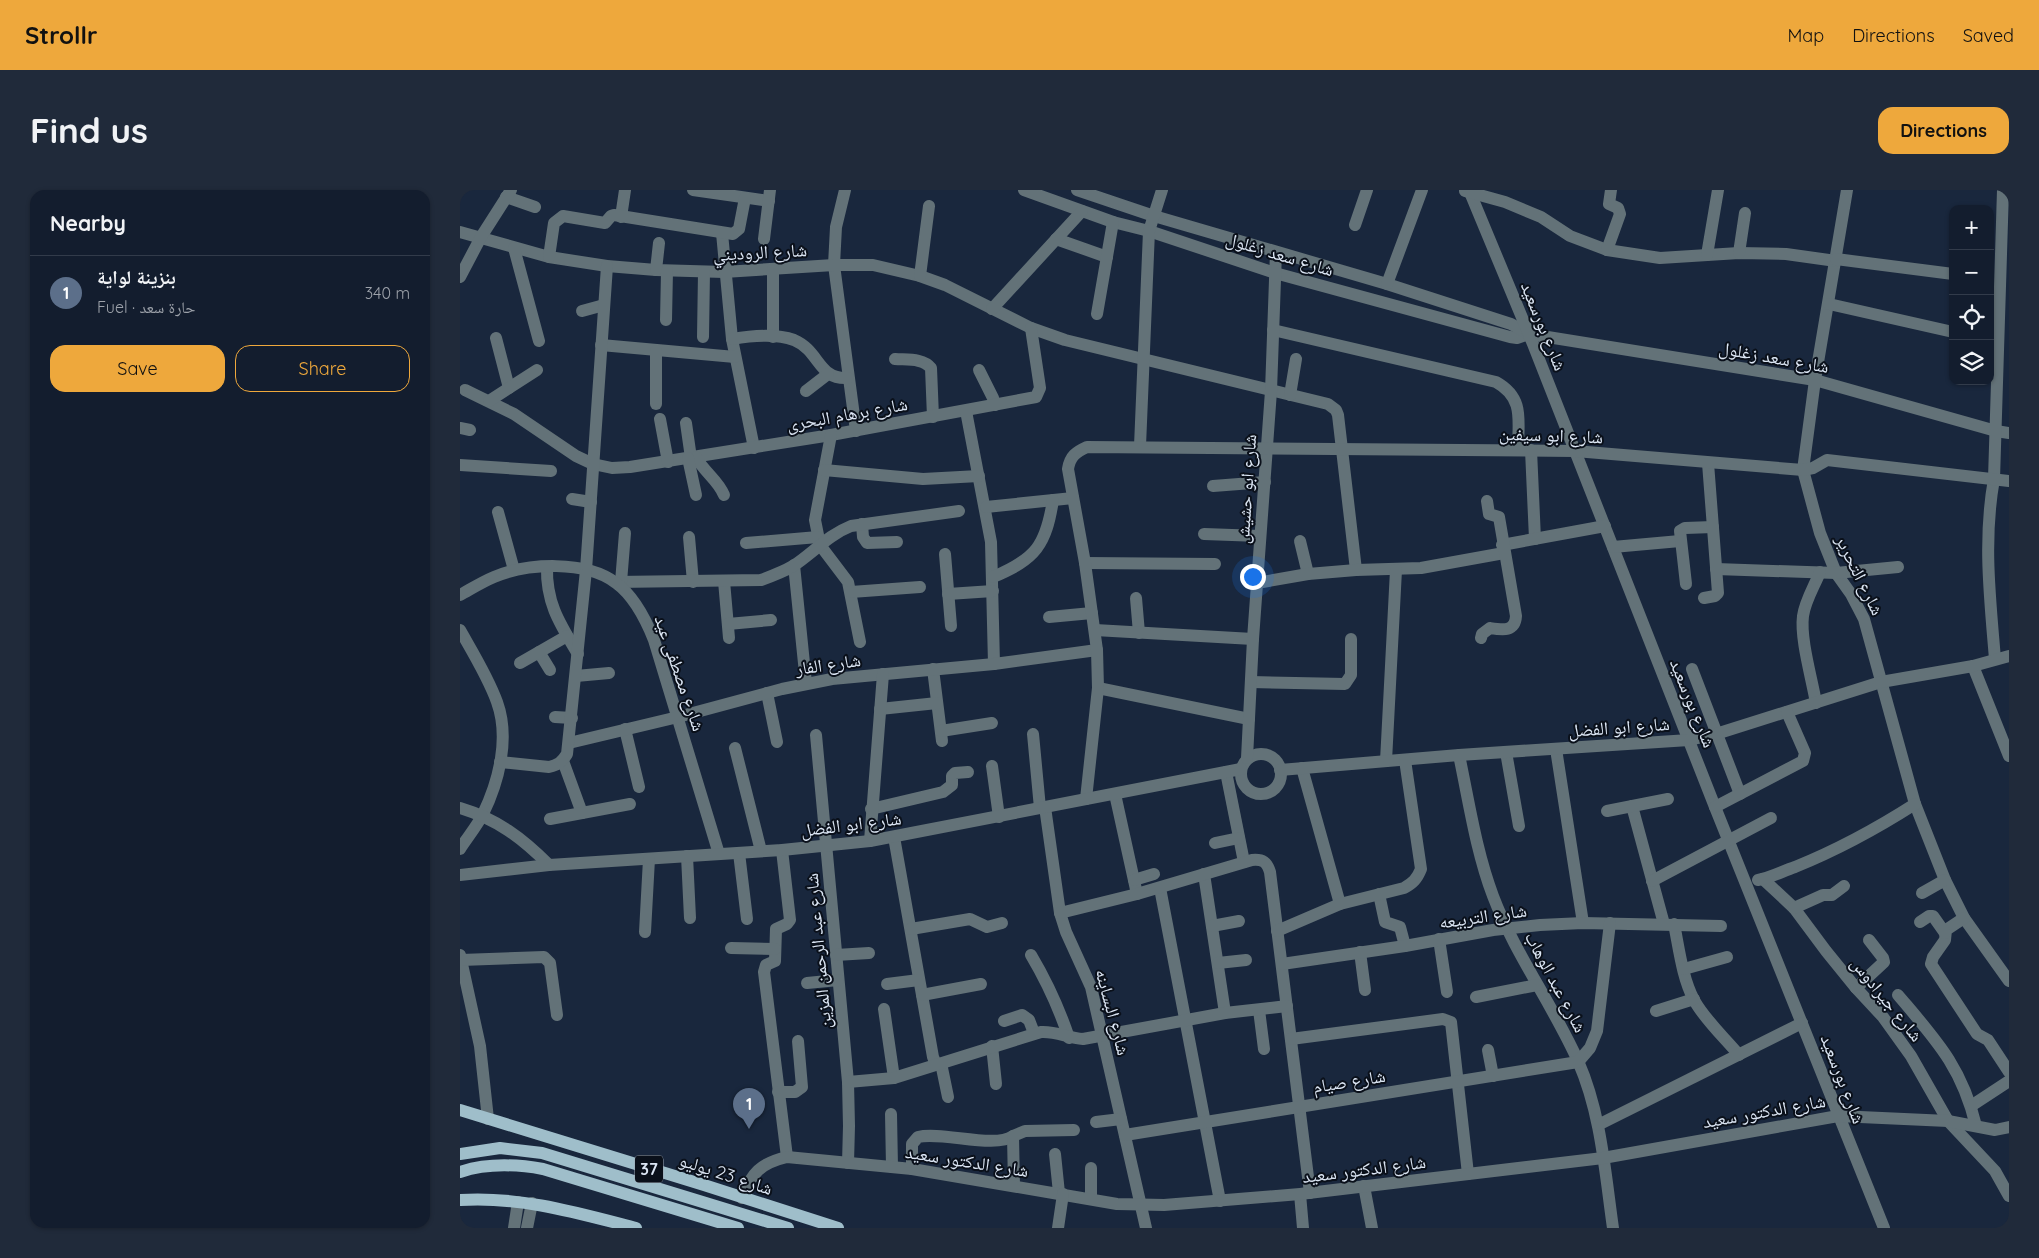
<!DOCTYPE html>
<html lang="en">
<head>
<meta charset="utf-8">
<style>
  :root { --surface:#131d2e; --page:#202a3a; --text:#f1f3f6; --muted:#9da2aa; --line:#323b4a; --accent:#eea83c }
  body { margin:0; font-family:Quicksand,"Noto Naskh Arabic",sans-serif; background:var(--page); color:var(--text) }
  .controls { position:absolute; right:15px; top:15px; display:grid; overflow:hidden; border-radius:10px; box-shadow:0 1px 4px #0004 }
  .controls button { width:45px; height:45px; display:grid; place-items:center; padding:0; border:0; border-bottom:1px solid var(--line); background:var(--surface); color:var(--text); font:25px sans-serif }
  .you { position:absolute; left:792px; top:386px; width:18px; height:18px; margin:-12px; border:4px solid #fff; border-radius:50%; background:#1a73e8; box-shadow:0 0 0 8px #1a73e833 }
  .badge { display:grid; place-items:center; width:32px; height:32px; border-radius:50%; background:var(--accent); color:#fff; font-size:16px; font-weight:700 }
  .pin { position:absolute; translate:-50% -41px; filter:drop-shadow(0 1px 2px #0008) }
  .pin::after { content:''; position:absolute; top:26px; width:18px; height:15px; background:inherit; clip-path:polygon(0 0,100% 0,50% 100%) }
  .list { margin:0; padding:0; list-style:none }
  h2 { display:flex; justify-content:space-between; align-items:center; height:65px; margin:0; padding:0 20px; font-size:21px }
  h2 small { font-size:16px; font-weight:400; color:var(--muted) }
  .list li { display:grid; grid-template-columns:32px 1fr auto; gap:15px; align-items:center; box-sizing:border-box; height:75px; padding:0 20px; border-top:1px solid var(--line) }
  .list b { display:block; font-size:19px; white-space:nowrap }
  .list p { margin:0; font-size:16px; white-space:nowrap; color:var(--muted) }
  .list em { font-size:16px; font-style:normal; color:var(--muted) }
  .actions { display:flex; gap:10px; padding:15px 20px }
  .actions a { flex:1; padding:11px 0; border:1px solid var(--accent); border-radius:15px; text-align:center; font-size:18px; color:var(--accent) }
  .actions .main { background:var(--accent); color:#111 }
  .icon { flex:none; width:28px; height:28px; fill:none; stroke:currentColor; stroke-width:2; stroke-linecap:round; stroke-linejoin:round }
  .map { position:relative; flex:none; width:1549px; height:1038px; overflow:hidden; border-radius:15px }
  header { display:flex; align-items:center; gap:30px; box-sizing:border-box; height:70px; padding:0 25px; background:var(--accent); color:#111 }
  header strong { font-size:24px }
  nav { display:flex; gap:28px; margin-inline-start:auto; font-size:18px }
  .intro { display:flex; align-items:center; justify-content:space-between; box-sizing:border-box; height:120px; padding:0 30px }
  h1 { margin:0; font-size:35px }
  .button { padding:12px 22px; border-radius:15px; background:var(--accent); color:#111; font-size:18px; font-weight:700 }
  main { display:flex; gap:30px; padding:0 30px }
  aside { flex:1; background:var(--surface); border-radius:15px; box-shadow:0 1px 4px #0004 }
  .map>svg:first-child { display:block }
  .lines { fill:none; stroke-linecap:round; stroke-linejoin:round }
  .minor { stroke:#637278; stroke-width:12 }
  .major { stroke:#9fbeca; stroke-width:12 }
  .labels { text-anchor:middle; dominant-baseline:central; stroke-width:4; stroke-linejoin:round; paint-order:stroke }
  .shield { fill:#0a101a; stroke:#9da6b3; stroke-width:1 }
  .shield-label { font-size:16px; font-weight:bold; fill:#dce6f4 }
  .street-label { font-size:18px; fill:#dce6f4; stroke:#0a101a }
</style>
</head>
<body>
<header>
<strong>Strollr</strong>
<nav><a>Map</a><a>Directions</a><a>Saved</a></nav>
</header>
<div class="intro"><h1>Find us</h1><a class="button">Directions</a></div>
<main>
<aside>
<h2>Nearby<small></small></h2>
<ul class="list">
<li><span class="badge" style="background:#5c6f8a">1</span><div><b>بنزينة لواية</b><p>Fuel · حارة سعد</p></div><em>340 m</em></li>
</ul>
<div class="actions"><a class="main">Save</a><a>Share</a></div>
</aside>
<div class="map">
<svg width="1549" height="1038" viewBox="0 0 1549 1038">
  <rect width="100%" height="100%" fill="#19273d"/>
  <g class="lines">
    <!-- minor -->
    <g class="minor">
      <polyline points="233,0 309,11"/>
      <polyline points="385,0 376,37 374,75 396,241"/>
      <polyline points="564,0 653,32 689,41 815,83 1050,147 1057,148 1069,144"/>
      <polyline points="617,0 694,26 927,94 1051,134 1069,144 1355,190 1536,241 1549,243"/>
      <polyline points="1009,0 1073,154 1255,617 1424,1038"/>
      <polyline points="1387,0 1355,190 1343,280 1360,343 1376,383 1391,404 1404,429 1455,614 1485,690 1504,728 1549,791"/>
      <polyline points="1005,1 1045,12 1081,27 1110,46 1147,60 1200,68 1279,63 1326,64 1376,71"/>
      <polyline points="46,7 75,17"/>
      <polyline points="161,27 165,0"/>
      <polyline points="895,35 907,0"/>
      <polyline points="0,42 89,67 147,76 196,80 264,82 374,75 413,75 460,86 485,95 571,138 605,150 868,214 876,220 878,225 896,380"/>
      <polyline points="262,43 272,149 294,258"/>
      <polyline points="304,49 310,0"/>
      <polyline points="596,49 647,67"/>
      <polyline points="54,58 79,151"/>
      <polyline points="1147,60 1160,24 1158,18 1149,14 1151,0"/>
      <polyline points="1279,63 1285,23"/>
      <polyline points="1247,65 1258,0"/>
      <polyline points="89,67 94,33 103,26 145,33 151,26 154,25 273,44 279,39 285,8"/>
      <polyline points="1376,69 1493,84"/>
      <polyline points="313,79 313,147"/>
      <polyline points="196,80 199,53"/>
      <polyline points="460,86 469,16"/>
      <polyline points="0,87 21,47 51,0"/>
      <polyline points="927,94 962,0"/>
      <polyline points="1369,114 1493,142"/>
      <polyline points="532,119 622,21"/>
      <polyline points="122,121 144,115"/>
      <polyline points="637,124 653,32"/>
      <polyline points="206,130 207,81"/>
      <path d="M813,140L1036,192C1065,208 1058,231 1058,260"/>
      <polyline points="243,147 244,82"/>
      <polyline points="36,148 49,198"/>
      <path d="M272,149C290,146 315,143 334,150C360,161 358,190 388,188"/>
      <polyline points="141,155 275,167"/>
      <polyline points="196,161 196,214"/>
      <path d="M435,169C447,170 463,168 471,178L473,227"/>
      <polyline points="519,180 533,208 535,215"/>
      <polyline points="5,200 54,224 116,266 133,274 152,278 170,277 371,245 576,207 580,198 571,138"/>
      <polyline points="346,201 368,184"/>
      <polyline points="830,205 836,169"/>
      <polyline points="29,211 77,180"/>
      <polyline points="506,221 531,352 534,474"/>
      <polyline points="200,229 208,272"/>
      <polyline points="226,233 231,268"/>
      <polyline points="0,238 10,240"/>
      <polyline points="371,245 355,330 360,355 388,392 400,452"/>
      <polyline points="680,256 689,41 702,0"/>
      <polyline points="1071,260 1075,349"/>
      <path d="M236,267C244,282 258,290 264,305"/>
      <polyline points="228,268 236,305"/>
      <polyline points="0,275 91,281"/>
      <polyline points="364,280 463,289 519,286"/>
      <polyline points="753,296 805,292"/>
      <polyline points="112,309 131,312"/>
      <polyline points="526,317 613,308"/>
      <polyline points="38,322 54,380"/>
      <polyline points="402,334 403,347 407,353 437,352"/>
      <polyline points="744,344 800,346"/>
      <polyline points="229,347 233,392"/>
      <polyline points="840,351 848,384"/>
      <polyline points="286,353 358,347"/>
      <polyline points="1042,355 1145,336"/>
      <polyline points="1153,357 1220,351"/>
      <polyline points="485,364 491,436"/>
      <polyline points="625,373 755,374"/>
      <polyline points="334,375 346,493"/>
      <path d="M87,377C86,413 100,434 118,464"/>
      <polyline points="1256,379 1376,383 1438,377"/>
      <path d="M533,387C576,369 586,355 593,310"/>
      <polyline points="264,391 269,448"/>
      <path d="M156,392L301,390C312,386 323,382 333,376C353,363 368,345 391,336L499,321"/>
      <polyline points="161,392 165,343"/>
      <polyline points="797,393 848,384 896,380 961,378 1044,363"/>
      <polyline points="1226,394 1220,341 1225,338 1253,337"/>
      <polyline points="391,402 460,397"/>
      <polyline points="488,404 533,401"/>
      <path d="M0,405C11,399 22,392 34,387C67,373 126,370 156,393C174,406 186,430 194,450L259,664"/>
      <polyline points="676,408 679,443"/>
      <polyline points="1244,408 1255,406 1258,403 1248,273"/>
      <polyline points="589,427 632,423"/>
      <polyline points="268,434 311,430"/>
      <path d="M0,440C13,463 28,487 37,512C50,548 39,591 23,624C17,636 7,648 0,659"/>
      <polyline points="635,440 793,449"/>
      <path d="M1021,448L1022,444L1030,438C1043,440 1055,442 1056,426L1039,327L1029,324L1027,311"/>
      <polyline points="79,462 90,480"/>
      <path d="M1535,469C1530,408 1523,350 1534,289L1543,0"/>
      <polyline points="60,473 107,446"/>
      <polyline points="1513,476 1549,566"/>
      <polyline points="473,479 482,551"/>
      <polyline points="1232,479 1280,604"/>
      <polyline points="116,486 149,483"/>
      <polyline points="791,492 885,494 891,485 891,449"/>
      <polyline points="638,498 789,529"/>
      <polyline points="307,503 317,552"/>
      <path d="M1356,513C1352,489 1340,449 1343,426C1345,411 1354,397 1360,382"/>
      <polyline points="420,519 477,513"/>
      <polyline points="95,527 112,528"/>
      <polyline points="165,539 179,597"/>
      <polyline points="481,541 532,533"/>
      <polyline points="573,544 580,618"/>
      <polyline points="356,545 388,892 389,936 388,973"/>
      <polyline points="109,553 218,527 322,499 372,489 534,474 637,460"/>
      <polyline points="275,558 301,661"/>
      <polyline points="1096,559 1123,733"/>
      <polyline points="1046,562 1059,636"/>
      <circle cx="801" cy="584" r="20"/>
      <path d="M999,565C1009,612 1016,661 1033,706C1055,764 1093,815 1118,871C1141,923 1145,982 1153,1038"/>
      <polyline points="787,568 793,449 811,201 816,62"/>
      <polyline points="103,571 122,623"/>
      <polyline points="926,571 936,380"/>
      <path d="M40,572L89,577C98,575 102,572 107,564L126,380L147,76"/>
      <polyline points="532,576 539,627"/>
      <polyline points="842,578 880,714"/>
      <polyline points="820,580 999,565 1229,550 1256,544 1421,492 1513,476 1549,466"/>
      <polyline points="766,582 784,672"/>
      <polyline points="655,604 677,704"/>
      <path d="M626,609L638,498L637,460L625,373L608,279C610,266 616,262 627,257L1115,261L1343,280L1353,278L1367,270L1549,291"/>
      <polyline points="1172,616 1204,734"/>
      <polyline points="585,617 600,723 606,742 631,797 686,1038"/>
      <polyline points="1255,617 1343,571 1345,563 1327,522"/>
      <path d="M0,618C37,629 62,648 89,675"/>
      <polyline points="411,619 483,602 492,595 492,586 495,583 508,582"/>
      <polyline points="1147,621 1208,609"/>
      <polyline points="90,629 170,614"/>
      <polyline points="434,647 473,867 475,872 482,878 488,907"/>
      <polyline points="410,651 423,484"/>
      <polyline points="755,653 779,648"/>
      <polyline points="322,660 330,730 327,734 316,739 315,771 306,775 304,782 327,967"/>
      <polyline points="279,663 287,729"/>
      <polyline points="227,666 230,728"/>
      <polyline points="744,684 765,823"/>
      <polyline points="0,685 89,675 322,660 410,651 781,579"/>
      <polyline points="1303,689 1334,718 1366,761 1396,798 1423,827 1451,866 1488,931 1535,981 1549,1006"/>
      <polyline points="674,690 694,684"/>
      <path d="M1298,690C1310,688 1323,681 1335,677C1377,660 1416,639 1455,614"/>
      <polyline points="1192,691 1311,628"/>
      <polyline points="700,698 760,1011"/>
      <polyline points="1462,703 1485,690"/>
      <polyline points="919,704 925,732 940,737 945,756"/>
      <polyline points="1334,718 1363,705 1372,705 1384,696"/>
      <path d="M600,723L677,704L792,670C803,669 807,672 810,682L850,1003"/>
      <polyline points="1504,728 1486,740 1485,750 1473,767 1471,774 1517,844 1528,850 1549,882"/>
      <polyline points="1460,732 1469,726 1473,726 1485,743"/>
      <path d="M1214,734C1219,758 1222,787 1234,810C1245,830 1264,847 1279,865"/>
      <polyline points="752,736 779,731"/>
      <polyline points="451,739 510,729 527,737 542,733"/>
      <path d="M817,741L880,714L944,698C953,693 957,689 961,679L945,570"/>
      <polyline points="185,742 189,669"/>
      <polyline points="979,749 987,802"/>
      <polyline points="271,758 315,759"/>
      <polyline points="900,762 905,800"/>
      <polyline points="0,765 20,856 28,929"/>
      <polyline points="376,765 409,763"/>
      <path d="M571,765C587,792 599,818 609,848"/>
      <polyline points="1,770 84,767 90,773 97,825"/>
      <polyline points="758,773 786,770"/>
      <polyline points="822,774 945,756 1033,740 1080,735 1123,733 1261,736"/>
      <polyline points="1224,779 1267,767"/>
      <polyline points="347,793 378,790"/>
      <polyline points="427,794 459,790"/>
      <polyline points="1396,798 1424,772 1423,768 1409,750"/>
      <polyline points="462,805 521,794"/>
      <path d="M1438,805C1476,850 1502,877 1516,936"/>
      <polyline points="1016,807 1077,795"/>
      <polyline points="424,819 434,888"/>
      <polyline points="799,820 804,859"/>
      <polyline points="1196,821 1234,809"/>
      <polyline points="544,831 562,825 569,830 574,843"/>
      <polyline points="831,849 983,829 991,832 1008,984"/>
      <polyline points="532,856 536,894"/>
      <polyline points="1028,860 1033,886"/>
      <path d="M388,892L434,888L581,842C596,841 608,848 623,849L765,823L827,816"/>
      <polyline points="318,902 335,902 342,897 338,851"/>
      <polyline points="1511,916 1549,891"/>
      <polyline points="431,924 432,977"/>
      <polyline points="636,932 661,929"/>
      <polyline points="1138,935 1342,833"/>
      <polyline points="665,945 1118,872 1130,858 1137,841 1150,733"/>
      <polyline points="595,964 599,1003"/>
      <polyline points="631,978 631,1009"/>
      <path d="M452,979V954L458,947C481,941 535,959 553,946"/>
      <polyline points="554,996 553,946 565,941 614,940"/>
      <polyline points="904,996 912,1038"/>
      <polyline points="840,1004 843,1038"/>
      <path d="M282,1008C291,983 301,973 327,967L452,979L657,1014L704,1015L840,1004L1143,968L1378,926L1488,931L1535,940L1549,937"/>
      <polyline points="54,1038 58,1012"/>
      <polyline points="67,1038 72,1013"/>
      <polyline points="598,1038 603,1004"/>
    </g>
    <!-- major -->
    <g class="major">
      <polyline points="0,920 244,995 378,1038"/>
      <polyline points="0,964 40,958 82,963 328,1038"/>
      <path d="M0,982C27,973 55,974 83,979L278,1038"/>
      <path d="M0,1010C60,1006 118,1023 176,1038"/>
    </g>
  </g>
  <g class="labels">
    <!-- shield labels -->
    <rect class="shield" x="175" y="965.5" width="28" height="27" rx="4"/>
    <g class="shield-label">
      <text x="189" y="979">37</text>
    </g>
    <!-- street labels -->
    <g class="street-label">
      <text transform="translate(300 62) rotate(-3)">شارع الروديني</text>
      <text transform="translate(820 64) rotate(17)">شارع سعد زغلول</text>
      <text transform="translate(1084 136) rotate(68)">شارع بورسعيد</text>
      <text transform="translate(1314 167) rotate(10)">شارع سعد زغلول</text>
      <text transform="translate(387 224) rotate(-10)">شارع برهام البحرى</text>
      <text transform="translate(1091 245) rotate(2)">شارع ابو سيفين</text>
      <text transform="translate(786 299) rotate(-86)">شارع ابو حشيش</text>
      <text transform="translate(1400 385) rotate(64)">شارع التحرير</text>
      <text transform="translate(368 474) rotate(-8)">شارع الفار</text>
      <text transform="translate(220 483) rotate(71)">شارع مصطفى عيد</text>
      <text transform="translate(1233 513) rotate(68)">شارع بورسعيد</text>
      <text transform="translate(1159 537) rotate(-4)">شارع ابو الفضل</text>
      <text transform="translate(391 634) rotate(-7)">شارع ابو الفضل</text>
      <text transform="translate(1023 726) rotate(-8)">شارع التربيعه</text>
      <text transform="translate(358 761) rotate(-95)">شارع عبد الرحمن المزين</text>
      <text transform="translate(1096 792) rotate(62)">شارع عبد الوهاب</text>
      <text transform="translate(1427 809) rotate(51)">شارع جيرادوس</text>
      <text transform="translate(653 822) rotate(75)">شارع البساينه</text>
      <text transform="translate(1383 889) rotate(69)">شارع بورسعيد</text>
      <text transform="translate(889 891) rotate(-9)">شارع صيام</text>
      <text transform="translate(1304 921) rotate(-10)">شارع الدكتور سعيد</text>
      <text transform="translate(507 971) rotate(9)">شارع الدكتور سعيد</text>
      <text transform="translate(904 979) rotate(-7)">شارع الدكتور سعيد</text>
      <text transform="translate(266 984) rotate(18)">شارع 23 يوليو</text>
    </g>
  </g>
</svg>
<div class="controls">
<button>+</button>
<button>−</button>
<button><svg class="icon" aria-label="locate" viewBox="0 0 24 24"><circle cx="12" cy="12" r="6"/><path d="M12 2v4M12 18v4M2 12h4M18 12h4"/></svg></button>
<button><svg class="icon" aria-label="layers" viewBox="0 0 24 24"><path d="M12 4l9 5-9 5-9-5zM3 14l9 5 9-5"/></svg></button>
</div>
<div class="you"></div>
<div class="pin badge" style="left:289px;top:939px;background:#5c6f8a">1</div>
</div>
</main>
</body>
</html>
